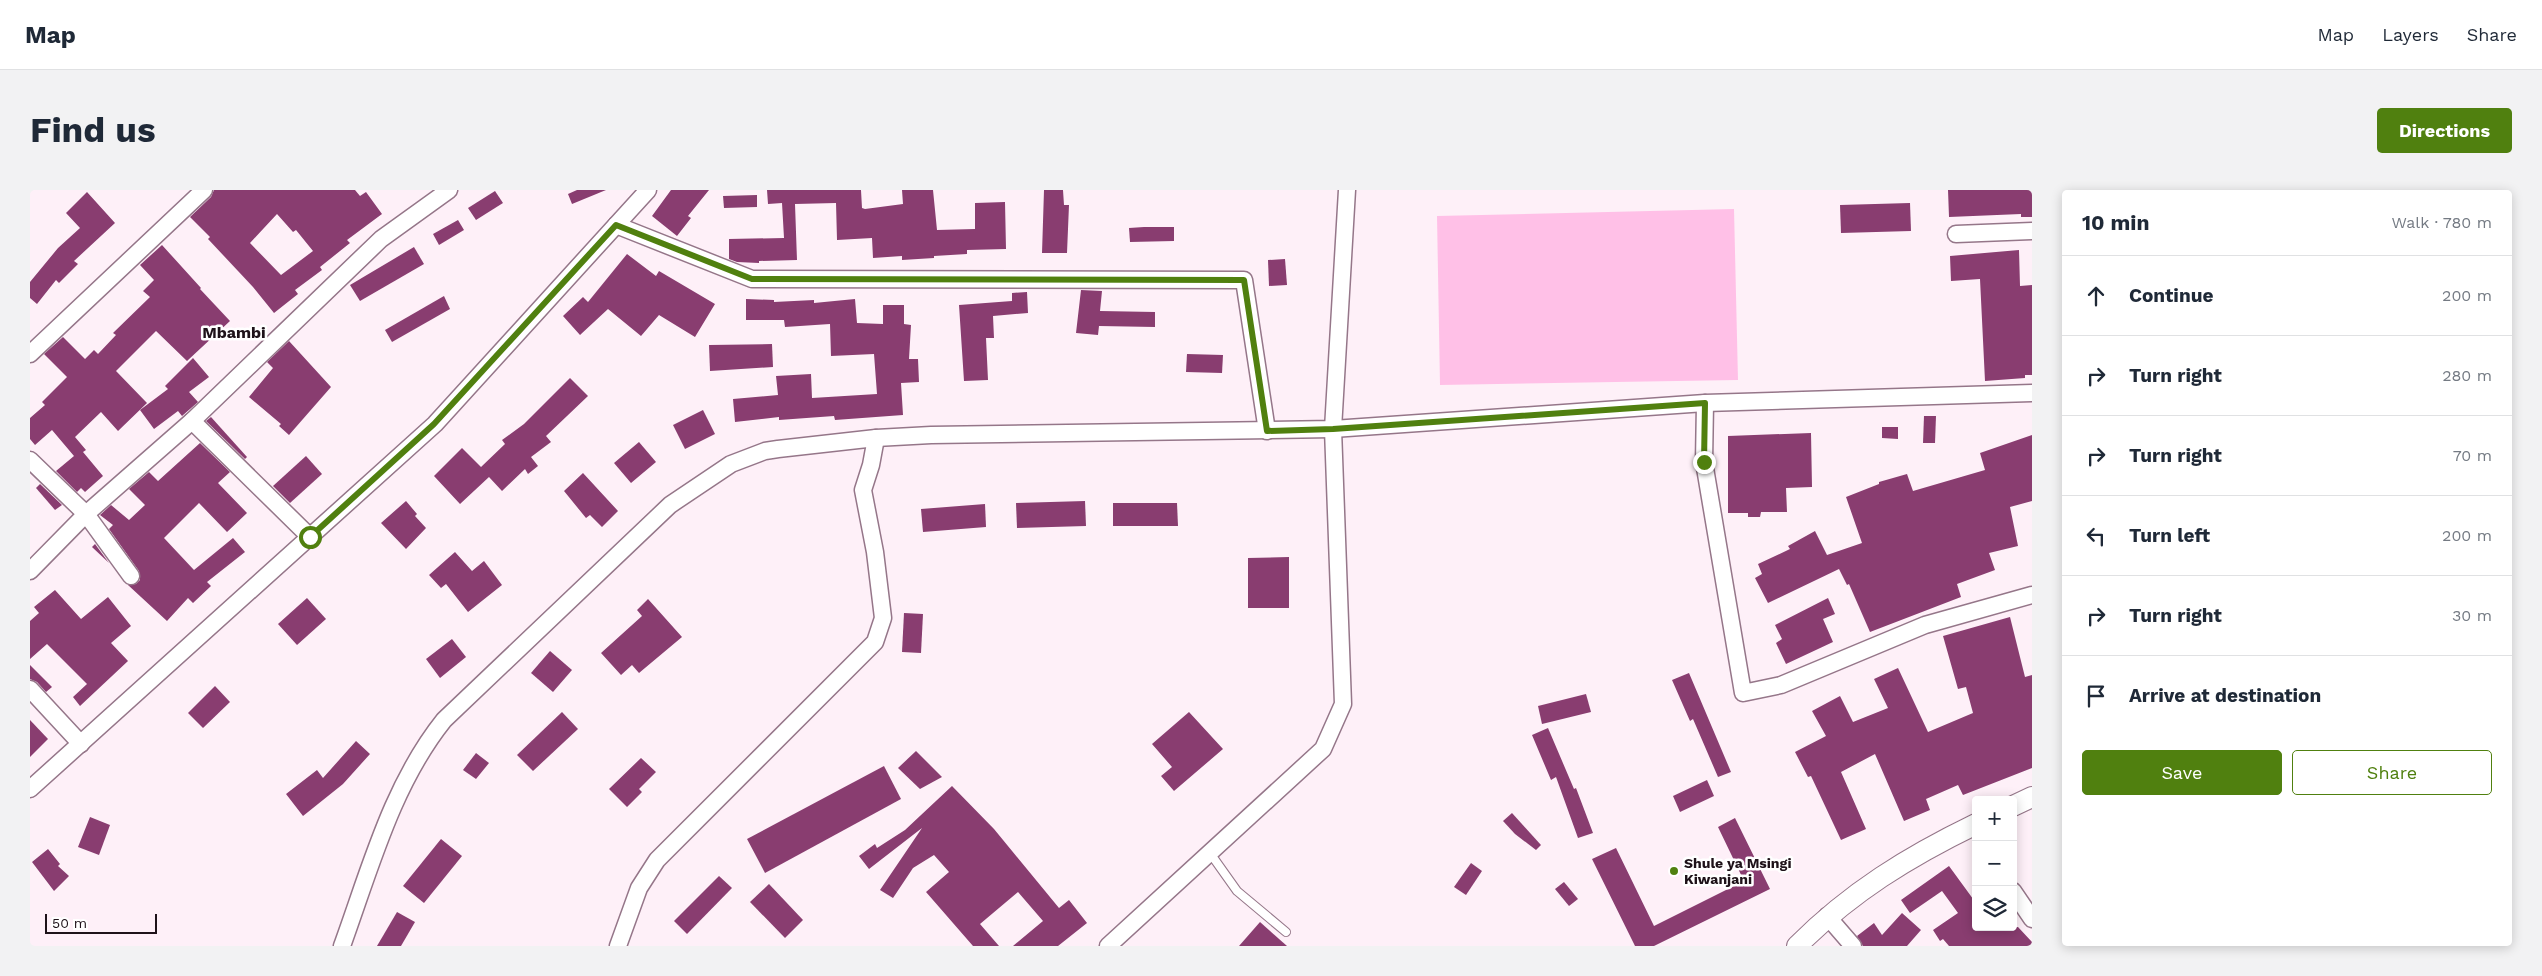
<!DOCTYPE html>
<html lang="en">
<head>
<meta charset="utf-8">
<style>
  :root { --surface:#fff; --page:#f2f2f3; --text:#1f2937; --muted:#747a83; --line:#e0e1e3; --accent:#50800f }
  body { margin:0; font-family:"Work Sans",sans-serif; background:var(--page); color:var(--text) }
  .controls { position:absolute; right:15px; bottom:15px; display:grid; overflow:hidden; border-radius:5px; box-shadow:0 2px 12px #0003 }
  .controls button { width:45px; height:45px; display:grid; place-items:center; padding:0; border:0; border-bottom:1px solid var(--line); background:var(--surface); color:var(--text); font:25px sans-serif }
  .scale { position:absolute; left:15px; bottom:12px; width:112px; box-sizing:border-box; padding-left:5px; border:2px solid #1e1219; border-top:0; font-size:14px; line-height:18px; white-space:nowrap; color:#1e1219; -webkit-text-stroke:4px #fff; paint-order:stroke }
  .stop { position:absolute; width:15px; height:15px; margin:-11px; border:4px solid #50800f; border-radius:50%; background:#fff }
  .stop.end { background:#50800f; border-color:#fff; box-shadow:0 1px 5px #0008 }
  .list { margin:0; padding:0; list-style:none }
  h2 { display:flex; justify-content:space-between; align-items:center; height:65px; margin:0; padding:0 20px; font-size:21px }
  h2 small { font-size:16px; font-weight:400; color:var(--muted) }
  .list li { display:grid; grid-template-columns:32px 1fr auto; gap:15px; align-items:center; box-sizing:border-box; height:80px; padding:0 20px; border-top:1px solid var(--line) }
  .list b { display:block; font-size:19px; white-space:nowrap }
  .list em { font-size:16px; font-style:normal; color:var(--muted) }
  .actions { display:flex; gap:10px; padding:15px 20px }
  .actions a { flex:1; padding:11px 0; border:1px solid var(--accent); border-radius:5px; text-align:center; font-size:18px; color:var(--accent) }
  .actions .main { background:var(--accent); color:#fff }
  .icon { flex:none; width:28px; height:28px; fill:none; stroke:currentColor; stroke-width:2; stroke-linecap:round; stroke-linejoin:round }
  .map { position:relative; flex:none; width:2002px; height:756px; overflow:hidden; border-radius:5px }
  header { display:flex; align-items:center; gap:30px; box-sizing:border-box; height:70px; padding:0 25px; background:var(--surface); border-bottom:1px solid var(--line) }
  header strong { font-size:24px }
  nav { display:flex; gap:28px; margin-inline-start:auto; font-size:18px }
  .intro { display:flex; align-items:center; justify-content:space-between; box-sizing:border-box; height:120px; padding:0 30px }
  h1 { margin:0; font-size:35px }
  .button { padding:12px 22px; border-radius:5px; background:var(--accent); color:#fff; font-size:18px; font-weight:700 }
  main { display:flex; gap:30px; padding:0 30px }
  aside { flex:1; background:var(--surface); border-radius:5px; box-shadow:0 2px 12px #0003 }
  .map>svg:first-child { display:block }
  .green { fill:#ffc0e7 }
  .building { fill:#893d70; fill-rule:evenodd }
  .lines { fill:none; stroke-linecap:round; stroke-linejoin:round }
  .service-casing { stroke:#957689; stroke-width:10 }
  .minor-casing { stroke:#957689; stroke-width:19 }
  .tertiary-casing { stroke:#957689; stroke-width:22 }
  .service { stroke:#fff; stroke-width:8 }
  .minor { stroke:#fff; stroke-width:16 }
  .tertiary { stroke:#fff; stroke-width:20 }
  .route { stroke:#50800f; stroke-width:6 }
  .poi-dot { fill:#50800f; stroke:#fff; stroke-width:2 }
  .labels { text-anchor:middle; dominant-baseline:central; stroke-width:5; stroke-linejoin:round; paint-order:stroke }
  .poi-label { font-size:14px; font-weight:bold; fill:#1e1219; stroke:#fff; text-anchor:start }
  .quarter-label { font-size:16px; font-weight:bold; fill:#1e1219; stroke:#fff }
</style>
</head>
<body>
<header>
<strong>Map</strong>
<nav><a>Map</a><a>Layers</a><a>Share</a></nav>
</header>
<div class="intro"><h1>Find us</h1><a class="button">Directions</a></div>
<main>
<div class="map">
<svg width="2002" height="756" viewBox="0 0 2002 756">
  <rect width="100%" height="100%" fill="#fef0f8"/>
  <!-- green -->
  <polygon class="green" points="1704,19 1708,190 1410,195 1407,26"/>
  <!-- building -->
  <g class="building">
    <path d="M184,0H325L330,6L336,2L352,24L317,50L320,53L290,77L292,80L265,100L268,104L244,123L223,97L178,49L180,47L160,27L181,7ZM247,24L263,42L266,40L283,61L251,85L220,53Z"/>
    <polygon points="547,0 576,0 542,14 538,4"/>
    <polygon points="641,0 679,0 658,26 661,28 647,46 622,26"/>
    <polygon points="737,0 831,0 832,18 835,19 873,14 872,0 903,0 907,40 945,39 945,13 975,12 976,59 937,60 937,64 904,66 904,68 872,70 872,66 843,68 842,48 807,50 806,13 765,14 767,70 729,71 729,73 707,72 699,69 699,49 754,48 752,13 738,14"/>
    <polygon points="1014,0 1033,0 1034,15 1039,15 1037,63 1012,63"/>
    <polygon points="1918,0 2002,0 2002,27 1991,27 1991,24 1919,27"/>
    <polygon points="465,1 473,13 446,30 438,18"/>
    <polygon points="57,2 85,33 44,71 48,74 29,93 26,90 7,114 0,108 0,92 28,58 50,38 36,23"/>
    <polygon points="727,5 727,17 694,18 693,6"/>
    <polygon points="1880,13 1881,41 1811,43 1810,15"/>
    <polygon points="428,30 434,40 409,55 403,44"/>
    <polygon points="1114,37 1144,37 1144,51 1100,52 1099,38"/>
    <polygon points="132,55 171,98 170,99 200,131 157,171 126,141 86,181 117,213 88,241 71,222 45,247 56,260 53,262 73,286 55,302 51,298 47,302 26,281 44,266 22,240 5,255 0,249 0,228 15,215 12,212 37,187 14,164 33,147 55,169 64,160 68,164 86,145 83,143 120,107 113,101 124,90 110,75"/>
    <polygon points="384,57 394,74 330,111 320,95"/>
    <polygon points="1989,60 1990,96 2002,95 2002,185 1995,185 1995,188 1955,191 1950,89 1921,91 1920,66"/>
    <polygon points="597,64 626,86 629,81 685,114 665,147 629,125 611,146 578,119 550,145 533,126 553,107 558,112"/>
    <polygon points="1255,69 1257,95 1239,96 1238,70"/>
    <polygon points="1051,100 1072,101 1070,121 1125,122 1125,137 1069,136 1068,145 1046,143"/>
    <polygon points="997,102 998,123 963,126 964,148 956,148 958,190 934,191 929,115 982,111 982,103"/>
    <polygon points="414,106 420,119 362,152 355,140"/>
    <polygon points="716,109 744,110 744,112 784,110 784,113 825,109 827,133 853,134 853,115 874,115 874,134 881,135 879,169 888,169 889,192 871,193 873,225 805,230 804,226 749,230 749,227 705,232 703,209 748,205 746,186 781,184 782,208 847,204 844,164 801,166 800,134 755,137 754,130 716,130"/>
    <polygon points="259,151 301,197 259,245 249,236 251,234 219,207 243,178 237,172"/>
    <polygon points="742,154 743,177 680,181 679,155"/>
    <polygon points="1157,164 1193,165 1192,183 1156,182"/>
    <polygon points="163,168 179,187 159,202 168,212 152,226 148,221 124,239 110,220 138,199 135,196"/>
    <polygon points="540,188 558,206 516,246 521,252 501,267 508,276 498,284 495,279 472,301 459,287 430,314 404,286 432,258 451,277 475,254 472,250 494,234"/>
    <polygon points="673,220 685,244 655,259 643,235"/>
    <polygon points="1894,226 1906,226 1905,253 1893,253"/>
    <polygon points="181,227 217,267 215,269 176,231"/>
    <polygon points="1852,237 1868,237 1868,249 1852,248"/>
    <polygon points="1781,243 1782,297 1756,298 1757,322 1731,322 1730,327 1718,327 1718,323 1698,323 1698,246"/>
    <polygon points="2002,245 2002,311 1980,317 1988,356 1959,363 1965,380 1927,394 1931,407 1840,442 1819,394 1817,395 1809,379 1738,413 1725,388 1732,384 1728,374 1760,359 1758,356 1785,341 1797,365 1832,353 1816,307 1849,294 1849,292 1877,284 1883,301 1955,280 1950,263"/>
    <polygon points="609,252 626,272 601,293 584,273"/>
    <polygon points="170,253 200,282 188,293 217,323 197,342 169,313 134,348 164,380 203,348 215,362 177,392 181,396 163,413 158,408 137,431 98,395 106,394 110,390 109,381 79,339 83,335 70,325 81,315 99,330 115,315 99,299 119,282 128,291"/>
    <polygon points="276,266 292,284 260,313 243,296"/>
    <polygon points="553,283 588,321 572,337 560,325 556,328 534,301"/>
    <polygon points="10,294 32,315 25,320 6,298"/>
    <polygon points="376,311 387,324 385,326 396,338 376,359 351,333"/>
    <polygon points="1055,311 1056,336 987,338 986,313"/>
    <polygon points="1083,313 1147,313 1148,336 1083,336"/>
    <polygon points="955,314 956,337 893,342 891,319"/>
    <polygon points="65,354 79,373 62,357"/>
    <polygon points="425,362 442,381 454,371 472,395 438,422 416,394 411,398 399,385"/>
    <polygon points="1259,367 1259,418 1218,418 1218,368"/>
    <polygon points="25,400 51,429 78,407 101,436 81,453 98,471 50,516 43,507 57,494 17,454 0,469 0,431 9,423 4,417"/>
    <polygon points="277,408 296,429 267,455 248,434"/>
    <polygon points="1798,408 1805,424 1793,429 1803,452 1756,474 1746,453 1752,449 1745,435"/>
    <polygon points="618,409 652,447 609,483 602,475 591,485 571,463 612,426 607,420"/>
    <polygon points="874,423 893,424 891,463 872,462"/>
    <polygon points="1980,427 1995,487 2002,485 2002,578 1933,605 1928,595 1896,609 1900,620 1874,631 1845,564 1811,582 1836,639 1811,650 1781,586 1778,587 1765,562 1796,546 1782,521 1810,506 1823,532 1858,518 1844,489 1868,478 1898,542 1943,523 1936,497 1928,499 1913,446"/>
    <polygon points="422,449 436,467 410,488 396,469"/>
    <polygon points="520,461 542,480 523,502 501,483"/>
    <polygon points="0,475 22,497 16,502 7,492 0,489"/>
    <polygon points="1659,483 1701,582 1688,587 1663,529 1660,531 1642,490"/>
    <polygon points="185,496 200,512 173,538 158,523"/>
    <polygon points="1556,504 1561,522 1512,534 1508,516"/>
    <polygon points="532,522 548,539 503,581 487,565"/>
    <polygon points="1159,522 1193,559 1144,601 1131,586 1142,577 1122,554"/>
    <polygon points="0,530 18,549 0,567"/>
    <polygon points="1518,538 1544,599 1546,598 1563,643 1548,648 1526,587 1521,590 1502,545"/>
    <polygon points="326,551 340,564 313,594 273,626 256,604 287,580 293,588"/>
    <polygon points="886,561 912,587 890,599 868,578"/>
    <polygon points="446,563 459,573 446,589 433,580"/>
    <polygon points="611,568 626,582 609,599 612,602 597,617 579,599"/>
    <polygon points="854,576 871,609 735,683 717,649"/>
    <polygon points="1677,590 1684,606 1650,622 1643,606"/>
    <polygon points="922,596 964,639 1029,718 1039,710 1057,733 1028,756 983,756 1013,731 988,702 950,734 969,756 943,756 896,702 919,682 904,665 883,678 863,708 850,700 892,638 839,679 829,666 845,654 847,658 875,640"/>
    <polygon points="1482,623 1511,655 1506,660 1485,644 1473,631"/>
    <polygon points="60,627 80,635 69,665 48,657"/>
    <polygon points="1705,628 1740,699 1624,756 1605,756 1562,669 1586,658 1624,736 1714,691 1688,637"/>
    <polygon points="411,649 432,666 394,713 373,696"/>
    <polygon points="18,659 30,674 28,676 39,686 24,701 2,672"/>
    <polygon points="1441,673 1452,681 1436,705 1424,697"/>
    <polygon points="1919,676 1946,713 1946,737 1988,737 2002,752 2002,756 1919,756 1913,749 1910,751 1903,740 1928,723 1912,701 1880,723 1871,710"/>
    <polygon points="689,686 702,698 657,744 644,731"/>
    <polygon points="1534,692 1548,709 1539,716 1525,699"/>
    <polygon points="739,694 773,730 755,748 720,712"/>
    <polygon points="367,722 385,732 371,756 347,756"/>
    <polygon points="1872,723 1891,740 1877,756 1833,756 1827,746 1844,733 1852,745"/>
    <polygon points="1230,732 1257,756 1209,756"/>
  </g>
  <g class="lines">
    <!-- service casing -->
    <g class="service-casing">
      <polyline id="service" points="1180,663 1207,701 1256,742"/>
    </g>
    <!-- minor casing -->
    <g class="minor-casing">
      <g id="minor">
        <polyline points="586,35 722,89 1214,90 1237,241"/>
        <polyline points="1926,44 2002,41"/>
        <polyline points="0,164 174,0"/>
        <polyline points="1675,213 1674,272 1713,503 1751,495 1895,435 2002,405"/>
        <polyline points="162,231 280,347"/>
        <polyline points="0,270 56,324 101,386"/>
        <polyline points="0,381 56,324 162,231 351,49 419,0"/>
        <polyline points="0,499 51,554"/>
        <polyline points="0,599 405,234 618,0"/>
        <polyline points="1983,701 2002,729"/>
        <polyline points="1797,726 1823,756"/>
        <path d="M312,756C340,679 362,595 414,530L640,315L701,274L735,261L748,259L846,248L901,245L1303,239L1675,213L2002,203"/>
        <polyline points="588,756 609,698 627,670 845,452 853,428 845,362 833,300 841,275 846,248"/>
        <polyline points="1078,756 1293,559 1313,514 1303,239 1317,0"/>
      </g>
    </g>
    <!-- tertiary casing -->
    <g class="tertiary-casing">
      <g id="tertiary">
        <polyline points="1983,616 2002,607"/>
        <path d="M1767,756C1821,702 1878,667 1946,634"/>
      </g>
    </g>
    <!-- service -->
    <use href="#service" class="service"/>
    <!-- minor -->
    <use href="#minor" class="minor"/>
    <!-- tertiary -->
    <use href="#tertiary" class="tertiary"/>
  </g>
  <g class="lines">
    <!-- route -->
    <polyline class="route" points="280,347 404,234 586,35 722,89 1214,90 1237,241 1303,239 1675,213 1674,272"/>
  </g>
  <!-- markers -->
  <circle class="poi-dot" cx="1644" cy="681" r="5"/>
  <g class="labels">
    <!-- poi labels -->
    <g class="poi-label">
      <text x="1654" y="673">Shule ya Msingi<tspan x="1654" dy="16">Kiwanjani</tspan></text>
    </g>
    <!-- quarter labels -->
    <g class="quarter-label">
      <text x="204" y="142">Mbambi</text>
    </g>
  </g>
</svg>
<div class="controls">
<button>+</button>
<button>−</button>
<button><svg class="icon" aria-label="layers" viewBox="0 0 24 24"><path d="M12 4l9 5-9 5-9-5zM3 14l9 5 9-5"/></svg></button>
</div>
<div class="scale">50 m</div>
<div class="stop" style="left:280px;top:347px"></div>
<div class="stop end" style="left:1674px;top:272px"></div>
</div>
<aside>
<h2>10 min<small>Walk · 780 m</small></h2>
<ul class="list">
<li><svg class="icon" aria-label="ahead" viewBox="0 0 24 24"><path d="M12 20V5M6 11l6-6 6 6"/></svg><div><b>Continue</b></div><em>200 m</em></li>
<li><svg class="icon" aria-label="right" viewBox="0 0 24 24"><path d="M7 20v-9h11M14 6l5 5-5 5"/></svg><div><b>Turn right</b></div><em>280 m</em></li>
<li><svg class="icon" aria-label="right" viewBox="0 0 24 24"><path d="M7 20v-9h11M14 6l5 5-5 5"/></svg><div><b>Turn right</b></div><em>70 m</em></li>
<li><svg class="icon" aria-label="left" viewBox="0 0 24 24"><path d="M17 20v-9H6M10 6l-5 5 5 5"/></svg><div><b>Turn left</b></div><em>200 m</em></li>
<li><svg class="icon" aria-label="right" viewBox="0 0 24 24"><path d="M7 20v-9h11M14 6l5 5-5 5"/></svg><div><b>Turn right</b></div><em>30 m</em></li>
<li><svg class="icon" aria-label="arrive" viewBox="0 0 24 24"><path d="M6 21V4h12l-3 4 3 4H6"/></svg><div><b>Arrive at destination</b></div></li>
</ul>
<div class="actions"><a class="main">Save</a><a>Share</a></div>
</aside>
</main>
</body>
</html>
